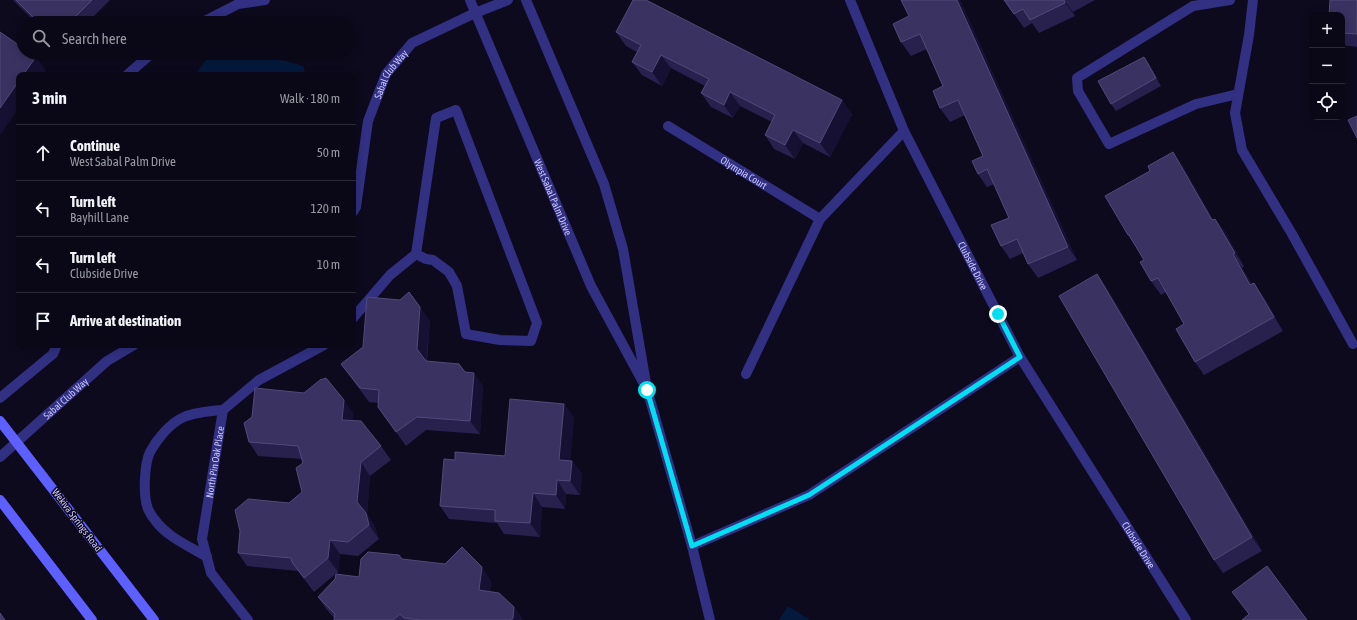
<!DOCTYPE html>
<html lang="en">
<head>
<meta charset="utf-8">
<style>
  :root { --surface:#0a0816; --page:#13111f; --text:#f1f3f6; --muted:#999aa1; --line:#2a2935 }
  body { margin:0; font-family:"Asap Condensed",sans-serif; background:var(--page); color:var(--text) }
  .controls { position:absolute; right:12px; top:12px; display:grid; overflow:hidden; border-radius:8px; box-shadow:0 2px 10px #0003 }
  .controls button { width:36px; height:36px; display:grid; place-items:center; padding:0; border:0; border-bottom:1px solid var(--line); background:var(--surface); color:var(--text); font:20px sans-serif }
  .stop { position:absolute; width:12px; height:12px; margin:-9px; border:3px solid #00e0f2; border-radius:50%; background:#fff }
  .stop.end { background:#00e0f2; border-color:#fff; box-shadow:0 1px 4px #0008 }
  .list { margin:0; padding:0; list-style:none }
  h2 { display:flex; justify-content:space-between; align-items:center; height:52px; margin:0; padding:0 16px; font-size:17px }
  h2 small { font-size:13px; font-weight:400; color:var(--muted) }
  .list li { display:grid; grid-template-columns:26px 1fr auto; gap:12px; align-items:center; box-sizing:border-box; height:56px; padding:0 16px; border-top:1px solid var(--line) }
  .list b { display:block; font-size:15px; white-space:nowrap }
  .list p { margin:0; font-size:13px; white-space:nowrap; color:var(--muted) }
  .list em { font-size:13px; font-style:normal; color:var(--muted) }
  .icon { flex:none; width:22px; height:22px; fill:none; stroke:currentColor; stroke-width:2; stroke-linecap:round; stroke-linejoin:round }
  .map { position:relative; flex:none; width:1357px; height:620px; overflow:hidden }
  .search { position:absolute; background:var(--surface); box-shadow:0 2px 10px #0003; left:16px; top:16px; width:340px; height:44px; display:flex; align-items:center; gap:10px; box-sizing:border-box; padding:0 14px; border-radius:22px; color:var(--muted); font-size:15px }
  .panel { position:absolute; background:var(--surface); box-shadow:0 2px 10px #0003; left:16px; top:72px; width:340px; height:276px; border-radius:8px }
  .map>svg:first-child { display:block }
  .water { fill:#041a3d }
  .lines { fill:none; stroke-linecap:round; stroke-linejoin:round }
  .service { stroke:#313082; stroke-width:10 }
  .minor { stroke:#313082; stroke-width:10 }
  .tertiary { stroke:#313082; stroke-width:10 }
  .secondary { stroke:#5e5fff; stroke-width:10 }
  .wall { fill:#28214e }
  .shaded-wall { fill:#161033 }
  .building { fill:#3a3261; stroke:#514a7a }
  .route { stroke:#00e0f2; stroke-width:5 }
  .labels { text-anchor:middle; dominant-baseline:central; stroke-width:3; stroke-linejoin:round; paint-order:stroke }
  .street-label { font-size:10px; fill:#ccc7ff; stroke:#0d0a1e }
</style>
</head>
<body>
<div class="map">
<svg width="1357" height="620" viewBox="0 0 1357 620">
  <rect width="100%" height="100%" fill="#0d0a1e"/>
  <!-- water -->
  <g class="water">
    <polygon points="279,59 303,66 306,75 195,75 206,60"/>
    <polygon points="788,606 810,620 779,620"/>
  </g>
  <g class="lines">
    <!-- service -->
    <path class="service" d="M207,557C189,546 167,537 155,520C152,517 150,513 148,509C143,496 144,465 150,452C157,439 170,423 184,417C196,412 210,411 223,410"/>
    <!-- minor -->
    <g class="minor">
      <path id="s1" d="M850,0L904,131L1020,357L1186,620"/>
      <polyline points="1230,0 1193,6 1077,78 1078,91 1109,144 1196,104 1238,94"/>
      <polyline points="1253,0 1249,35 1235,113 1242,150 1292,234 1353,344"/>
      <polygon points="456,110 537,323 531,341 500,340 466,334 457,286 449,272 433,260 426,259 416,254 436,118"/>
      <path id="s2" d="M668,126L820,219"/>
      <polyline points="353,318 390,275 416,254"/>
      <polyline points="746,374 820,219 904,131"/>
      <polyline points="692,546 809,495 1020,357"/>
      <path id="s3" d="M248,620L211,573L202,539L223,410L259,380L324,345"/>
    </g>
    <!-- tertiary -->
    <g class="tertiary">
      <path id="s4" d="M470,0L591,286L643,382"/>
      <polyline points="526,0 604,184 623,249 647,389 692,546 710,620"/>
      <polyline points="201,23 238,4 265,0"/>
      <polyline points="127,75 152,53"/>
      <path id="s5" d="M353,212L356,207L368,121L386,74L412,43L475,13L508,0"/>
      <polyline points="0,398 53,354 57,345"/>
      <path id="s6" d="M0,457L107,361L134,345"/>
    </g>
    <!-- secondary -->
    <g class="secondary">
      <polyline points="0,421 154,620"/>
      <polyline points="0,500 92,620"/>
    </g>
  </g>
  <!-- wall -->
  <g class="wall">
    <polygon points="13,0 110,0 87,23 36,23"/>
    <polygon points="901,0 960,0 1077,260 1038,278 1028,264 1023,253 1010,259 1001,246 1009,218 994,184 987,187 978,174 983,156 965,115 950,122 940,108 943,86 927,49 911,56 901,42 909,16"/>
    <polygon points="1004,0 1095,0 1073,12 1075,16 1039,33 1032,23 1024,28"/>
    <polygon points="1357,0 1357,47 1342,45 1342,15"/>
    <polygon points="616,32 852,114 830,157 803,143 795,159 774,149 765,135 772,122 740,106 733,118 711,107 701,93 705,86 671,68 662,86 642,75 632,62 637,52 626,46"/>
    <polygon points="1144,57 1150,65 1161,86 1116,111 1111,104"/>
    <polygon points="1182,165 1213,220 1215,219 1225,232 1244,266 1242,268 1252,284 1264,297 1283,331 1204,375 1195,362 1184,324 1166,292 1161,295 1151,281 1144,260 1137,249 1128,235"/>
    <polygon points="1097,274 1106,287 1262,551 1223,573 1214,560"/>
    <polygon points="430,321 427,361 465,372 483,386 480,434 426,430 406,446 378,407 378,403 369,402 341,364"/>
    <polygon points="353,413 352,421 381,446 391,460 370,476 367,514 375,527 379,539 358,556 340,554 338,572 314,592 298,571 247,566 238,553 289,503 302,492 303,463 302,459 258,456 249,442 252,417"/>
    <polygon points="574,417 570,460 572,461 582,474 580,495 566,494 565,509 542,507 540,537 504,534 497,523 449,519 440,506 505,456"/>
    <polygon points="402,559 491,581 490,592 514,607 523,620 334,620 334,618 327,610 318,597 359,577"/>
  </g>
  <!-- shaded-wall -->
  <g class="shaded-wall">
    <polygon points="957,0 960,0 1077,260 1068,247"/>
    <polygon points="1064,0 1073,12 1075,16 1065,3"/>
    <polygon points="661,55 671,68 662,86 652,72"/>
    <polygon points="36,57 46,70 42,75 23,75"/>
    <polygon points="1144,57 1150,65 1161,86 1156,78"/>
    <polygon points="19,81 19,108 0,135 0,108"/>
    <polygon points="730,92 740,106 733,118 724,105"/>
    <polygon points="842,100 852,114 830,157 820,143"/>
    <polygon points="793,130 803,143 795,159 785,145"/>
    <polygon points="1173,152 1182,165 1222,234 1212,220"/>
    <polygon points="1215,219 1225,232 1244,266 1235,253"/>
    <polygon points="1233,254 1242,268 1260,299 1250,285"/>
    <polygon points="1097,274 1106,287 1262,551 1252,537"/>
    <polygon points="1254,283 1264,297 1283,331 1274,317"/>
    <polygon points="420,307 430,321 426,363 417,349"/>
    <polygon points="474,373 483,386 480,434 470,421"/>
    <polygon points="344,400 353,413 351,433 342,420"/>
    <polygon points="564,404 574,417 569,473 559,460"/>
    <polygon points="572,461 582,474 580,495 570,481"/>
    <polygon points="361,462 370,476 367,514 375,527 379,539 369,525 357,502"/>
    <polygon points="557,480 566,494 565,509 556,495"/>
    <polygon points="533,493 542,507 540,537 530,523"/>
    <polygon points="330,540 340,554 338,572 328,558"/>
    <polygon points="482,567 491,581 489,604 479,590"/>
    <polygon points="514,607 523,620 514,620 513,618"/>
  </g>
  <!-- building -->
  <g class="building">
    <polygon points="16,0 92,0 69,23 39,23"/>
    <polygon points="633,0 646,0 842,100 820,143 793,130 785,145 765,135 775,115 730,92 724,105 701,93 709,79 661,55 652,72 632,62 641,45 616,32"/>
    <polygon points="901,0 957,0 1068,247 1028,264 1017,239 1001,246 991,225 1009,218 987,169 978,174 972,161 983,156 958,100 940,108 933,91 943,86 920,34 901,42 893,24 909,16"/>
    <polygon points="1004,0 1064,0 1065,3 1030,20 1023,9 1014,14"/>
    <polygon points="1330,0 1357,0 1357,34 1342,33 1342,15 1329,15"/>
    <polygon points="0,32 23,48 23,53 31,53 36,57 23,75 19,75 19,81 0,108"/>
    <polygon points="1144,57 1156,78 1111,104 1098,81"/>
    <polygon points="1357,116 1357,138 1348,120"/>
    <polygon points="1173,152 1212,220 1215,219 1235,253 1233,254 1250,285 1254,283 1274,317 1195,362 1176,329 1184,324 1158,278 1151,281 1140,262 1144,260 1129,235 1128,235 1105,196 1150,171 1148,166"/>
    <polygon points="1097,274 1252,537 1214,560 1059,296"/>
    <polygon points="409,292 420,307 417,349 426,361 459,364 465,372 474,373 470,421 417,417 396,432 378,407 379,390 360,388 341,364 363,347 367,297 400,300"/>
    <polygon points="326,378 344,400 342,420 361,421 381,446 361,462 357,502 366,513 369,525 348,542 330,540 328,558 304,578 292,562 291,558 238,553 240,531 235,510 248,499 289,503 302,492 296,468 303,463 298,446 249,442 244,423 252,417 255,388 304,393 320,380"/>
    <polygon points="510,399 564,404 559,460 572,461 570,481 557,480 556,495 533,493 530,523 495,521 495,510 440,506 444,459 455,460 455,452 505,456"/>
    <polygon points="462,547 482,567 479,590 499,593 514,607 513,618 510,620 420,620 404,618 400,614 393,620 334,620 335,614 318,597 335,579 336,574 359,577 361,559 368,552 399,555 402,559 445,564"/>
    <polygon points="1267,566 1307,620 1242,620 1249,614 1232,592"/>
    <polygon points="0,613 5,620 0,620"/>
  </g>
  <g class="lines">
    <!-- route -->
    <polyline class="route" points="647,390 692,546 809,495 1020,357 998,314"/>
  </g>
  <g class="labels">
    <!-- street labels -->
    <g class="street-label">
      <text stroke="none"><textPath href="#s5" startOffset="145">Sabal Club Way</textPath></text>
      <text stroke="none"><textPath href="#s2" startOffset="89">Olympia Court</textPath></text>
      <text stroke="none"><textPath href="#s4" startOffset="214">West Sabal Palm Drive</textPath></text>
      <text stroke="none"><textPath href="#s1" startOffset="293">Clubside Drive</textPath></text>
      <text stroke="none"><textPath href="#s6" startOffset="88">Sabal Club Way</textPath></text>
      <text stroke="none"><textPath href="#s3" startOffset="173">North Pin Oak Place</textPath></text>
      <text transform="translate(77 520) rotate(53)">Wekiva Springs Road</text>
      <text stroke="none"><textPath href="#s1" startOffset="618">Clubside Drive</textPath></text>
    </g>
  </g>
</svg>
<div class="controls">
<button>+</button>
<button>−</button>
<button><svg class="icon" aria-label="locate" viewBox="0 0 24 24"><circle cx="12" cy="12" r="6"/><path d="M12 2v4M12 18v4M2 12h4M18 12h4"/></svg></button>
</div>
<div class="stop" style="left:647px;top:390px"></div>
<div class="stop end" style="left:998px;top:314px"></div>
<div class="search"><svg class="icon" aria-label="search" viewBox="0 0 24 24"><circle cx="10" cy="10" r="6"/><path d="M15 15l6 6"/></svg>Search here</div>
<section class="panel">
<h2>3 min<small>Walk · 180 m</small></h2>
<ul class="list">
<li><svg class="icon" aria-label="ahead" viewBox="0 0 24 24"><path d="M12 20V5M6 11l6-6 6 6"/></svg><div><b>Continue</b><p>West Sabal Palm Drive</p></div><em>50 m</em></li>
<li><svg class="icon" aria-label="left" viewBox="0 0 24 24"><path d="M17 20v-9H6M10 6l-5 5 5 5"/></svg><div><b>Turn left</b><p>Bayhill Lane</p></div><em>120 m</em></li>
<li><svg class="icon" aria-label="left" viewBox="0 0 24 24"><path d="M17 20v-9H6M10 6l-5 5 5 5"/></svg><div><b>Turn left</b><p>Clubside Drive</p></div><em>10 m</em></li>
<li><svg class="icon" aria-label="arrive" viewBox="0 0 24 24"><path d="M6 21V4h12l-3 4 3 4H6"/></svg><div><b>Arrive at destination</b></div></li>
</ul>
</section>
</div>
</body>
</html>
